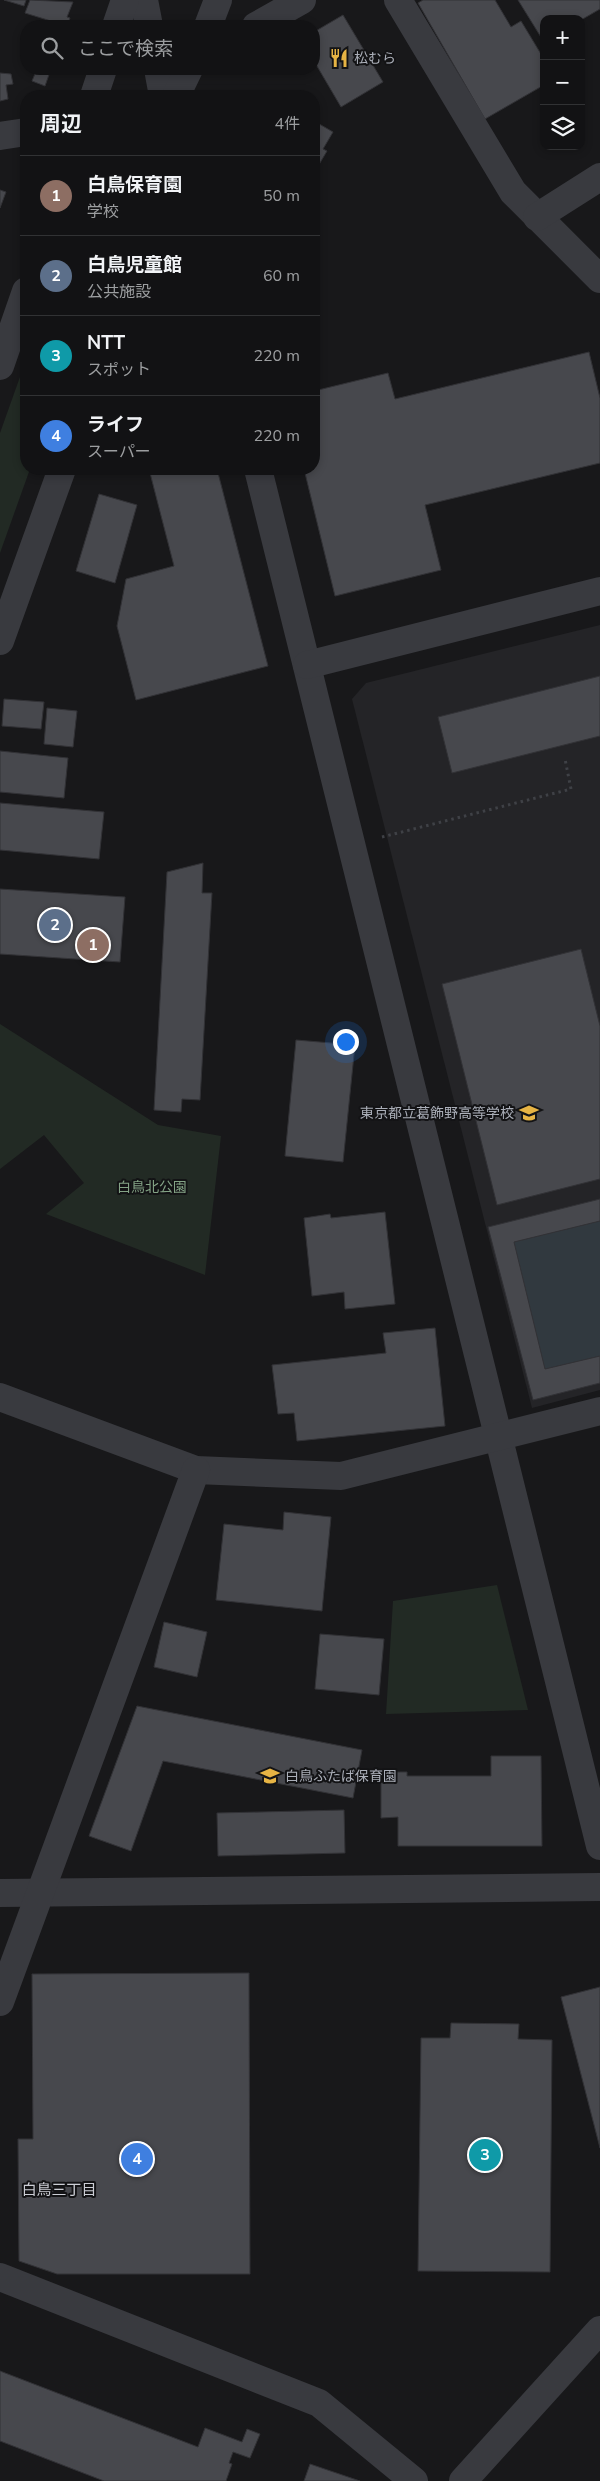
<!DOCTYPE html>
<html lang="ja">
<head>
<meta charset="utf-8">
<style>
  :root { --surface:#121214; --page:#1b1b1d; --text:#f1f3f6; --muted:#9c9ea0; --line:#313234; --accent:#b45309 }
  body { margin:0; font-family:"Nunito Sans","Noto Sans JP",sans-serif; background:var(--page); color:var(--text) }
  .controls { position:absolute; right:15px; top:15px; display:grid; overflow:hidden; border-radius:10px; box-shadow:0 2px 8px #0003 }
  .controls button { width:45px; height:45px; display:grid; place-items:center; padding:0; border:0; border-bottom:1px solid var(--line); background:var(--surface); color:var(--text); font:25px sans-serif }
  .you { position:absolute; left:345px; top:1041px; width:18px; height:18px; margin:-12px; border:4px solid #fff; border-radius:50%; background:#1a73e8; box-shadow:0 0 0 8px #1a73e833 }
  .badge { display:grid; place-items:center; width:32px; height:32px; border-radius:50%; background:var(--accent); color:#fff; font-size:16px; font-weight:700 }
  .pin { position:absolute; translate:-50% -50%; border:2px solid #fff; box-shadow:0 1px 5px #0006 }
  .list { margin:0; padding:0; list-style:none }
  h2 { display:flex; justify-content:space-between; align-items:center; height:65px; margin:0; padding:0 20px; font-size:21px }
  h2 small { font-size:16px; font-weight:400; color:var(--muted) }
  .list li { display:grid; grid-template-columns:32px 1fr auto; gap:15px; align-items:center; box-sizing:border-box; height:80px; padding:0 20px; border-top:1px solid var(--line) }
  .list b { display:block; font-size:19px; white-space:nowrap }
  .list p { margin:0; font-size:16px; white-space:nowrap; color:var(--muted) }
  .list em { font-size:16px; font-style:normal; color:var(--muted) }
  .icon { flex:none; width:28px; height:28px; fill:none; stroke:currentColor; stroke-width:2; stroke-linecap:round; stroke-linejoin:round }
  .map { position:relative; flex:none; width:600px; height:2481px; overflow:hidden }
  .search { position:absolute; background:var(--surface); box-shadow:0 2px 8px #0003; left:20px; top:20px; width:300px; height:55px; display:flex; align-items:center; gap:12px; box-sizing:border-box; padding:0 18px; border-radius:20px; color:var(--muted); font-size:19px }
  .panel { position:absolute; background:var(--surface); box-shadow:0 2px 8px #0003; left:20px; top:90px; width:300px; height:385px; border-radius:20px }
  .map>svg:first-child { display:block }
  .built { fill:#242427 }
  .green { fill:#222a24 }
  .water { fill:#31393f }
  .building { fill:#47484d; stroke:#323236 }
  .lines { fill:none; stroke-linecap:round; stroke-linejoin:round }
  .path { stroke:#3f4146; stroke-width:3; stroke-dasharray:2.5 4; stroke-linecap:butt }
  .minor { stroke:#393a3f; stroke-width:28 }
  .labels { text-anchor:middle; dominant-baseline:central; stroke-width:4; stroke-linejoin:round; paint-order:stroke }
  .poi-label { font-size:14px; fill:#abafb9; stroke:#131315; text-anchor:start }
  .park-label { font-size:14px; fill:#84a386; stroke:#131315 }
  .neighbourhood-label { font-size:15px; fill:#ccced5; stroke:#131315 }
</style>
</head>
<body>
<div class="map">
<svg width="600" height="2481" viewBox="0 0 600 2481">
  <rect width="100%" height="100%" fill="#18181a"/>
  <!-- built -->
  <polygon class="built" points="600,625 600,1390 532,1408 352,699 366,683"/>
  <!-- green -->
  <g class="green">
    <polygon points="26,360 26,469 30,469 0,553 0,433"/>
    <polygon points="0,1024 158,1125 221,1136 205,1275 46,1214 84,1183 44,1135 0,1169"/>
    <polygon points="497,1585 528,1710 386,1714 393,1601"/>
  </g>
  <!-- water -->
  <polygon class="water" points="600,1221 600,1356 545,1369 514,1242"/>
  <!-- building -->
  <g class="building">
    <polygon points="4,0 26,0 24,6"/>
    <polygon points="30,0 73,2 67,17 70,18 67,26 25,13"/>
    <polygon points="423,0 495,0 511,27 521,21 544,59 544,85 485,119 418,3"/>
    <polygon points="518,0 600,0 600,9 581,20 544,19 544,42"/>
    <polygon points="343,15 383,82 341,107 314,61 314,32"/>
    <polygon points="37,69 51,69 45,86 32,81"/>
    <polygon points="0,73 11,74 13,84 6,85 8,99 0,101"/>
    <polygon points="314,121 333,132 323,149 327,151 314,173"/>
    <polygon points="0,190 6,192 0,208"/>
    <polygon points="589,352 600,398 600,463 425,505 441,570 335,596 304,469 314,469 314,391 388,373 395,399"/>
    <polygon points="167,469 217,469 268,666 136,700 117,626 126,579 174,566 150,473"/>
    <polygon points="99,494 137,505 115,583 76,571"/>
    <polygon points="600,676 600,736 452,773 438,717"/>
    <polygon points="4,699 44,702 41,729 2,726"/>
    <polygon points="47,708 77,711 73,747 44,744"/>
    <polygon points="0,751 68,758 64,798 0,792"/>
    <polygon points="0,803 104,812 99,859 0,850"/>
    <polygon points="203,863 202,893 212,893 200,1100 182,1099 181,1112 154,1110 167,872"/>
    <polygon points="0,889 125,897 120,962 0,954"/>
    <polygon points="581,949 600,1026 600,1179 497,1205 442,984"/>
    <polygon points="296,1040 355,1045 343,1162 285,1156"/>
    <polygon points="600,1199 600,1221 514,1242 545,1369 600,1356 600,1383 533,1400 488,1227"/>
    <polygon points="385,1212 395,1304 345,1309 344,1292 312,1296 304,1218 330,1214 331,1218"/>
    <polygon points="435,1328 445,1426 297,1441 294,1413 278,1414 272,1365 386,1353 383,1333"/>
    <polygon points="284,1512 331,1517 322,1611 216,1600 224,1524 283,1530"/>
    <polygon points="164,1622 207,1632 197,1677 154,1667"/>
    <polygon points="320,1634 384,1639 379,1695 315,1689"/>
    <polygon points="137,1706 362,1750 353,1798 163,1761 131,1851 89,1836"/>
    <polygon points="491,1756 541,1756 542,1846 398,1846 398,1817 381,1818 381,1772 407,1772 407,1776 491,1776"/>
    <polygon points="344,1810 345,1853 218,1856 217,1813"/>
    <polygon points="249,1973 250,2274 57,2274 19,2261 18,2139 33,2139 32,1974"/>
    <polygon points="600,1987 600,2148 561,1997"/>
    <polygon points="451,2023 519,2024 518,2039 552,2040 550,2272 418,2271 421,2038 450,2038"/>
    <polygon points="0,2371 198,2447 205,2428 242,2442 247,2429 260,2434 250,2458 233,2452 229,2463 232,2464 226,2481 104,2481 0,2441"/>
    <polygon points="310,2464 360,2481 304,2481"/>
  </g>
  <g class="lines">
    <!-- path -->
    <polyline class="path" points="382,837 571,789 565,759"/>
    <!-- minor -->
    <g class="minor">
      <polyline points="144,0 149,26"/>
      <polyline points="398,0 513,192 600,279"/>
      <polyline points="116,26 125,0"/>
      <polyline points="208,26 218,0"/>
      <polyline points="256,26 302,0"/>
      <polyline points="158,69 163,96"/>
      <polyline points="94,96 103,69"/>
      <polyline points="176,96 189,69"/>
      <polyline points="0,136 26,132"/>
      <polyline points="537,217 600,177"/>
      <polyline points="0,366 26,291"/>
      <polyline points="258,469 600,1846"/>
      <polyline points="0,641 62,469"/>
      <polyline points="307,665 600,591"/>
      <polyline points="0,1397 196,1470 341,1476 600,1411"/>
      <polyline points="0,1893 600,1887"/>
      <polyline points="0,2002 196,1470"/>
      <polyline points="0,2277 319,2403 414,2481"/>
      <polyline points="463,2481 600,2330"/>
    </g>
  </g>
  <!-- icons -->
  <defs>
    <g id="restaurant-bare" transform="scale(1.5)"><path d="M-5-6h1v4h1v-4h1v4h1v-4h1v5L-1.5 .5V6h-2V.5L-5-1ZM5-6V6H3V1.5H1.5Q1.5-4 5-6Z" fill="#e7b444" stroke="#131315" stroke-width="2.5" paint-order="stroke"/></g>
    <g id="school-bare" transform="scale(1.5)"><path d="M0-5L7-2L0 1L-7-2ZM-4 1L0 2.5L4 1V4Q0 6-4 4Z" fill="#e7b444" stroke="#131315" stroke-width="2.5" paint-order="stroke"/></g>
  </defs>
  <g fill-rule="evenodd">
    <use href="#restaurant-bare" x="339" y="58"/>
    <use href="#school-bare" x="529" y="1113"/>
    <use href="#school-bare" x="270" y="1776"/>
  </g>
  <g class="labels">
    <!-- poi labels -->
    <g class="poi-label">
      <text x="354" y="58">松むら</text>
      <text x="514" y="1113" text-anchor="end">東京都立葛飾野高等学校</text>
      <text x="285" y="1776">白鳥ふたば保育園</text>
    </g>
    <!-- park labels -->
    <g class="park-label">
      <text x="152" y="1187">白鳥北公園</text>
    </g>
    <!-- neighbourhood labels -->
    <g class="neighbourhood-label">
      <text x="59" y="2190">白鳥三丁目</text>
    </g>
  </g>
</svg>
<div class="controls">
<button>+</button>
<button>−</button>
<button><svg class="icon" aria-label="layers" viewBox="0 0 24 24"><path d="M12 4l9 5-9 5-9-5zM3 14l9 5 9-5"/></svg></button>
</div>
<div class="you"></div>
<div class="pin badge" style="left:93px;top:945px;background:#8d6e63">1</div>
<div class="pin badge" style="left:55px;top:925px;background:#5c6f8a">2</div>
<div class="pin badge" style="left:485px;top:2155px;background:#0f9aa8">3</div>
<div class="pin badge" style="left:137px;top:2159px;background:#3f7fe0">4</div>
<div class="search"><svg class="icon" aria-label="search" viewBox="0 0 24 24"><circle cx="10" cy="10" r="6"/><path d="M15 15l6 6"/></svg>ここで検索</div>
<section class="panel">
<h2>周辺<small>4件</small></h2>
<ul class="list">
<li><span class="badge" style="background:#8d6e63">1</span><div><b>白鳥保育園</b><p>学校</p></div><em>50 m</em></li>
<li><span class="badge" style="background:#5c6f8a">2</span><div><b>白鳥児童館</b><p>公共施設</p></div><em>60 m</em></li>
<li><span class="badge" style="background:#0f9aa8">3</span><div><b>NTT</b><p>スポット</p></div><em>220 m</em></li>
<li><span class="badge" style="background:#3f7fe0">4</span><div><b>ライフ</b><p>スーパー</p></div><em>220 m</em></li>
</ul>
</section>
</div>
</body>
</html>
